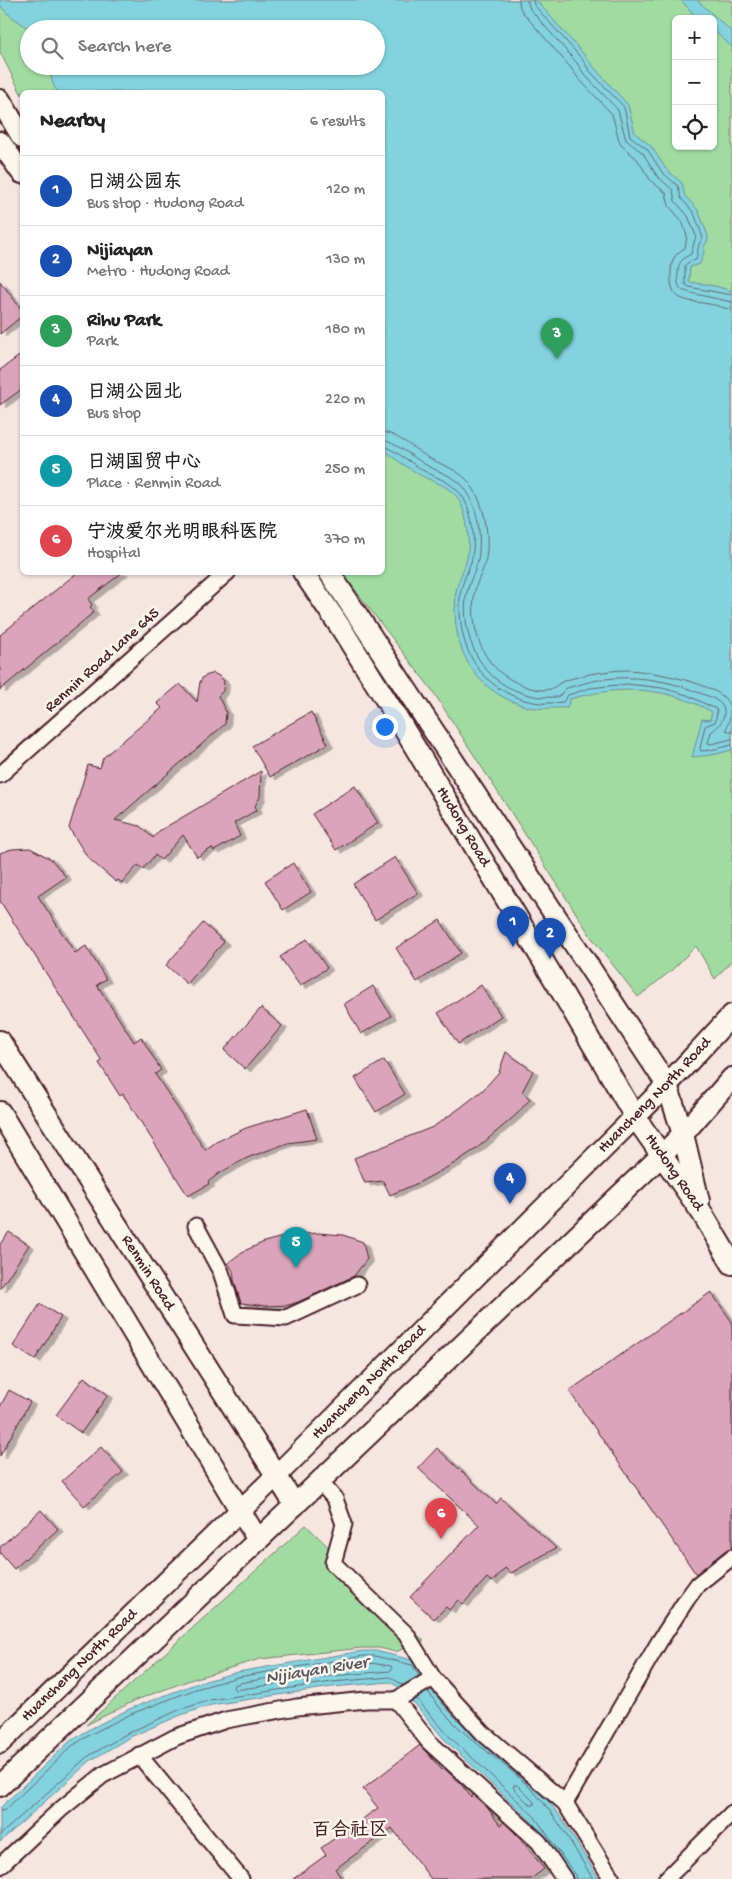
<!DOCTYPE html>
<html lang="en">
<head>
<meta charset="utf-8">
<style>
  :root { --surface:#fff; --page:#f2f2f2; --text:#222; --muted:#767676; --line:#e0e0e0; --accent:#db2777 }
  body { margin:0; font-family:"Gochi Hand","LXGW WenKai TC",sans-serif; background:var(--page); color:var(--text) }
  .controls { position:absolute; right:15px; top:15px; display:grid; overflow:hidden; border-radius:8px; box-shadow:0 1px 4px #0004 }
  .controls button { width:45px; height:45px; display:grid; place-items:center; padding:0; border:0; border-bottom:1px solid var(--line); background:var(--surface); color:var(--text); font:25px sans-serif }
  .you { position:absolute; left:384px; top:726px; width:18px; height:18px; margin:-12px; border:4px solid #fff; border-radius:50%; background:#1a73e8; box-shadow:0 0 0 8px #1a73e833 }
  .badge { display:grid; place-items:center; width:32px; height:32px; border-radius:50%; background:var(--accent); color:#fff; font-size:16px; font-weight:700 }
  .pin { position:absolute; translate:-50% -41px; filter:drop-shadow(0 1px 2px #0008) }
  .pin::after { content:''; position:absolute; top:26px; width:18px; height:15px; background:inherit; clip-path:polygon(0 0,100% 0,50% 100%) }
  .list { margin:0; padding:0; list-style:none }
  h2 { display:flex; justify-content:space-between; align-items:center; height:65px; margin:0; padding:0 20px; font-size:21px }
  h2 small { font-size:16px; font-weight:400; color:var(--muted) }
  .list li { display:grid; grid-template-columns:32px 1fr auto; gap:15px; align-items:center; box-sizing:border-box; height:70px; padding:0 20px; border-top:1px solid var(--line) }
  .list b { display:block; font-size:19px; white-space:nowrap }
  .list p { margin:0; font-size:16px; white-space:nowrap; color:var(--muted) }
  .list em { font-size:16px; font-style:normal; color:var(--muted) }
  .icon { flex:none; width:28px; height:28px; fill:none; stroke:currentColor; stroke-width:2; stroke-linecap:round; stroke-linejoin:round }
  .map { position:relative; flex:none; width:732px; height:1879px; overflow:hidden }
  .search { position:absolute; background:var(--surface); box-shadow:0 1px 4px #0004; left:20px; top:20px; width:365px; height:55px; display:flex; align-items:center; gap:12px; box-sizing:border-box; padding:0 18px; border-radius:28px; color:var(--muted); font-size:19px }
  .panel { position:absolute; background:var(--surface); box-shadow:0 1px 4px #0004; left:20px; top:90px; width:365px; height:485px; border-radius:8px }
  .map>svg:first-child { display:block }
  .green { fill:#a0dca2; stroke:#757e66; fill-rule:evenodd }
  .water { fill:#83d3df; stroke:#6c8b97 }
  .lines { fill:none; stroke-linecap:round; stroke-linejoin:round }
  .shore { stroke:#616773; stroke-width:1 }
  .building { fill:#dba4bb; stroke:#4a1f2b; filter:url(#shadow) }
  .minor-casing { stroke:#4a1f2b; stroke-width:19 }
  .major-casing { stroke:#4a1f2b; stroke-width:24 }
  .minor { stroke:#fbf7ec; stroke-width:15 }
  .major { stroke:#fbf7ec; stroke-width:20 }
  .labels { text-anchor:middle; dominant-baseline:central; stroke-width:5; stroke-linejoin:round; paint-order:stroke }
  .street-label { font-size:16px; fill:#4a1f2b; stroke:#fbf7ec }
  .water-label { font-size:18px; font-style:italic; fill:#5b5561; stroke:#fbf7ec }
  .quarter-label { font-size:19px; font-weight:bold; fill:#4a1f2b; stroke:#fbf7ec }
</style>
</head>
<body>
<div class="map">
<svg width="732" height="1879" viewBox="0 0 732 1879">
  <defs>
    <filter id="shadow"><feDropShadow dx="5.5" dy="3" stdDeviation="0" flood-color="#0004"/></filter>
  </defs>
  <rect width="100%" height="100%" fill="#f5e6e2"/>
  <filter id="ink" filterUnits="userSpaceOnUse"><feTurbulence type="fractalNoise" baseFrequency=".02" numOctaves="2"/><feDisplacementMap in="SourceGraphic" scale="10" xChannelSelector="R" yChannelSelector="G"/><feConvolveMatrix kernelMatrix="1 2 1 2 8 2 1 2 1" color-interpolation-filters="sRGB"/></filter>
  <g filter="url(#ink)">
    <!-- green -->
    <g class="green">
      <path d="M0,0H732V960L715,979L696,946L672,970L638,997L592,938L432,690L342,573L382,572V92H22V95L0,52ZM676,19H713V146H676ZM29,29H376V66H29Z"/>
      <polygon points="306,1525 424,1641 395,1652 380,1648 362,1648 260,1659 193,1679 136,1700 86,1725"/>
    </g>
    <!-- water -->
    <g class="water">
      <path d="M0,0H536L586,57L593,66L628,105L635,133L651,146L666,169L682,183L685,196L698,210L708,236V240L704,246V251L700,264L690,267L689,282L715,286L732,291V750L712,755L692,757L702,719L710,720L712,712C667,686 619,685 570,699L567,708C554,707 542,710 529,707C481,695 455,658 455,610C456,604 455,597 456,591C458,580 465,569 467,558C470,541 468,518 460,502C452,486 435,483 420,475C407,467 394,459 383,449L382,92H59C51,86 51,76 50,66H376V29H29L7,13L0,5Z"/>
      <polygon points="681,0 697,0 732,32 732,47 713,30 713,19 698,19"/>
      <polygon points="362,1651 376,1651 416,1661 442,1703 454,1716 539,1789 562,1819 599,1879 572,1879 531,1821 444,1739 416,1705 397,1686 390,1682 332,1687 211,1705 181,1715 130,1737 90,1761 0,1842 0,1808 69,1742 88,1730 129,1709 195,1684 237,1672"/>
    </g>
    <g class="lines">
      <!-- shore -->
      <g class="shore">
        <path d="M519,0L520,8L524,14L571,68L579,79L612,114L620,144L637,159L651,181L666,193L669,206L682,221L687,236L685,248C674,254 671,261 671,273C669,303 687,300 709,304C717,305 724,309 732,309"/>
        <path d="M527,0L530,9L577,63L584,74L618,110L626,140L643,153L657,176L673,190L675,201L688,216L696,236L691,254C683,258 679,261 678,271C678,278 676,285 682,290C684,292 727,301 732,302"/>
        <polyline points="533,0 534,5 582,59 589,70 624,107 630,136 647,149 662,172 678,186 681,198 694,213 703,238 699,244 696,260 689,262 685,265 685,284 689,287 732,295"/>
        <path d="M382,432C395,432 418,452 431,459C444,466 458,470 467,480C485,500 491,538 485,563C482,574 475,584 474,596C471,627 480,661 508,678C518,684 532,690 544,690C554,690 556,684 564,681C572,678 582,676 590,674C602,672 616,670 628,670C650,671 720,683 729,704C732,713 729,721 726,730L732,732"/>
        <path d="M382,440C392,440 417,460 428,466C439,472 451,475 461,484C478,501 482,536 478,560C476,571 469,581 467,592C460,627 475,670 508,687C518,692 532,697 544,697C547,697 556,698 559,696C562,694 563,690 567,688C573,686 579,685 585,683C621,673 663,678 697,692C705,695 719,699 723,707C727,717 719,727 711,732L708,743L711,744L732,739"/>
        <path d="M382,446C389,446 416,466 424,471C439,479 455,483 464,499C473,515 476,544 471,562C468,571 463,581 461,590C459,601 460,614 461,624C466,667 497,698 540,703C547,704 555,702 563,702L568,695L590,688L627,684L662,688L687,695L716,709L717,713L715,722L705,726L700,748L701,751L711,750L732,745"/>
        <polygon points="363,1662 391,1666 392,1669 390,1671 331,1676 235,1690 233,1688 234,1685 240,1683"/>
        <path d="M428,1691C454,1734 501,1757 535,1793C559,1819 575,1850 593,1879"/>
        <polyline points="416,1698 448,1735 535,1817 575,1875 576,1879"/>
        <polygon points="514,1785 517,1785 534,1802 534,1805 530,1805 514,1789"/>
        <polyline points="0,1811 5,1810 72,1746 91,1734 131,1714 196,1689 238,1677 363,1656 375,1656 412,1665 419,1676"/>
        <polyline points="0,1835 87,1757 128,1733 179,1710 210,1700 332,1682 390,1677 403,1685"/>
      </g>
    </g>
    <!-- building -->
    <g class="building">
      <polygon points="0,281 22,310 22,316 0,334"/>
      <polygon points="22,354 22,389 0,405 0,370"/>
      <polygon points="78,572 123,572 88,599 92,605 90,607 94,612 0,690 0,635"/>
      <polygon points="213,673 219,676 224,681 223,691 218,696 226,712 225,724 115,820 140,826 153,838 159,831 261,771 260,797 255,806 257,810 234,823 240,836 214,851 212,848 197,857 183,835 161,860 155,855 143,869 138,865 122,883 118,880 116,882 88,858 69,828 88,765 100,768 103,758 106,755 162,708 157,703 180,684 197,702 200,682 203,677"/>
      <polygon points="311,712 328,744 270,777 252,746"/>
      <polygon points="355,786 378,823 336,850 312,814"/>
      <polygon points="30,848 51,859 66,877 38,896 75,953 86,946 106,979 97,985 134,1042 141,1037 161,1070 155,1074 205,1150 216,1142 246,1128 307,1109 317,1139 288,1143 247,1158 218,1174 208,1182 209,1184 188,1196 123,1094 120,1096 99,1063 102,1061 0,901 0,853 12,849"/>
      <polygon points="395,857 418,893 375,920 353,884"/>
      <polygon points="293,863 311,892 283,910 265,881"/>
      <polygon points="440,920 461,953 417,982 396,948"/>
      <polygon points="203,923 224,942 187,984 166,965"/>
      <polygon points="307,939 327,968 300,986 280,957"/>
      <polygon points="481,985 501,1016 458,1044 438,1013"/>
      <polygon points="373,986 391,1016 361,1034 344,1004"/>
      <polygon points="261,1008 282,1026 245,1069 224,1050"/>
      <polygon points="506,1052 533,1071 522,1092 530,1099 516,1115 476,1149 455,1163 418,1183 390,1195 383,1181 365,1183 354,1158 433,1127 460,1108 483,1090 499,1072"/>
      <polygon points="384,1060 405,1094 376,1112 355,1078"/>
      <polygon points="9,1232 29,1245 0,1289 0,1244"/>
      <polygon points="318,1233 343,1235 363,1242 367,1259 354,1276 298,1302 289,1305 266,1306 241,1303 234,1280 233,1271 228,1263 242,1252 264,1242 290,1235"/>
      <polygon points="711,1292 732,1322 732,1548 726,1550 696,1574 569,1391"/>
      <polygon points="40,1304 61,1317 35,1360 13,1346"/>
      <polygon points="84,1377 108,1395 81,1433 56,1415"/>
      <polygon points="9,1390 30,1402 0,1456 0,1407"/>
      <polygon points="101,1447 123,1472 84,1506 62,1481"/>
      <polygon points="437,1448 496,1504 501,1498 556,1548 511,1573 505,1568 492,1582 487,1578 463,1604 458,1600 449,1610 446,1607 434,1619 410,1597 479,1525 418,1468"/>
      <polygon points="41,1510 58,1529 14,1569 0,1553 0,1547"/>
      <polygon points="420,1745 442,1770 444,1768 460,1783 471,1797 473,1795 486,1806 500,1825 504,1822 520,1838 544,1869 531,1879 431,1879 392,1828 335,1869 342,1879 293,1879 326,1855 321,1848 378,1808 363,1789"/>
    </g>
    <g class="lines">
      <!-- minor casing -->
      <g class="minor-casing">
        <g id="minor">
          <polyline points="0,775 228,572"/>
          <polyline points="196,1226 221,1272 235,1315 286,1318 357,1285"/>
          <polyline points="320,1482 335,1499 344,1524 333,1563 406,1634 433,1678 483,1733 565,1803 612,1879"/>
          <polyline points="396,1700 429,1742 539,1842 564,1879"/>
          <polyline points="139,1755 241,1879"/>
          <polyline points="565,1803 659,1642 687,1599 698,1584 732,1557"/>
          <polyline points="0,1866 60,1810 103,1775 176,1737 226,1720 297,1707 366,1700 396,1700 433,1678"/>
          <polyline points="666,1879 732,1813"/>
        </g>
      </g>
      <!-- major casing -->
      <g class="major-casing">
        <g id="major">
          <polyline points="0,100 22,137"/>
          <polyline points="0,142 22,173"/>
          <path id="s1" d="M303,572L341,628L401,724L563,994L635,1117L702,1213L732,1264"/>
          <polyline points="329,572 667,1085 683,1134 699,1201"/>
          <path id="s2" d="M0,1041L295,1505"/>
          <polyline points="0,1112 258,1540"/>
          <path id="s3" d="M0,1743L277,1475L667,1085L732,1015"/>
          <polyline points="0,1786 662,1155 683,1134 732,1078"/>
        </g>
      </g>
      <!-- minor -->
      <use href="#minor" class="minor"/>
      <!-- major -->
      <use href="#major" class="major"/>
    </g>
  </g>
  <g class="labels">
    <!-- street labels -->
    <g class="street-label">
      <text transform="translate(103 661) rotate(-42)">Renmin Road Lane 645</text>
      <text stroke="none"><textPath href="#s1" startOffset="301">Hudong Road</textPath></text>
      <text stroke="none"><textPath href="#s3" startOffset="921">Huancheng North Road</textPath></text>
      <text stroke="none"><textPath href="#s1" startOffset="706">Hudong Road</textPath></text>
      <text stroke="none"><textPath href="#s2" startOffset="275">Renmin Road</textPath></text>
      <text stroke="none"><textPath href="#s3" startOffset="516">Huancheng North Road</textPath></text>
      <text stroke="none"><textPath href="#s3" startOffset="111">Huancheng North Road</textPath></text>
    </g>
    <!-- water labels -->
    <g class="water-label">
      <text transform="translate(317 1671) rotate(-9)">Nijiayan River</text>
    </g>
    <!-- quarter labels -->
    <g class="quarter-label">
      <text x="350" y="1831">百合社区</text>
    </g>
  </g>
</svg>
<div class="controls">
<button>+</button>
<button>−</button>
<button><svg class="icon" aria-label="locate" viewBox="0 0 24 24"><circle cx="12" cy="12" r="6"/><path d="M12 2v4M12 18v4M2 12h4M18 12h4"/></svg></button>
</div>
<div class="you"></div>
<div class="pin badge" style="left:513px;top:947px;background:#1a4fb4">1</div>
<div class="pin badge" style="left:550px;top:959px;background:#1a4fb4">2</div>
<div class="pin badge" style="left:557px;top:359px;background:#2e9e5b">3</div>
<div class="pin badge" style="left:510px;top:1204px;background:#1a4fb4">4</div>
<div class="pin badge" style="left:296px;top:1268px;background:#0f9aa8">5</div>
<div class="pin badge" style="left:441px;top:1539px;background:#e0444e">6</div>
<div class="search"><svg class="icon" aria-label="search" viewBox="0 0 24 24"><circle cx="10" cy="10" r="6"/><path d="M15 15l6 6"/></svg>Search here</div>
<section class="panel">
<h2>Nearby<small>6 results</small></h2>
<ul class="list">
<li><span class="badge" style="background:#1a4fb4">1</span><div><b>日湖公园东</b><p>Bus stop · Hudong Road</p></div><em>120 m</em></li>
<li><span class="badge" style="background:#1a4fb4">2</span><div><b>Nijiayan</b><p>Metro · Hudong Road</p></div><em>130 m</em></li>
<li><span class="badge" style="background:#2e9e5b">3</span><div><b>Rihu Park</b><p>Park</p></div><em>180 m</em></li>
<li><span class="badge" style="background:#1a4fb4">4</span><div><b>日湖公园北</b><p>Bus stop</p></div><em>220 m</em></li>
<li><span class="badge" style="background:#0f9aa8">5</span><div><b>日湖国贸中心</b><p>Place · Renmin Road</p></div><em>250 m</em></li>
<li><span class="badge" style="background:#e0444e">6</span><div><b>宁波爱尔光明眼科医院</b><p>Hospital</p></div><em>370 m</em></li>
</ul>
</section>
</div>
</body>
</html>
